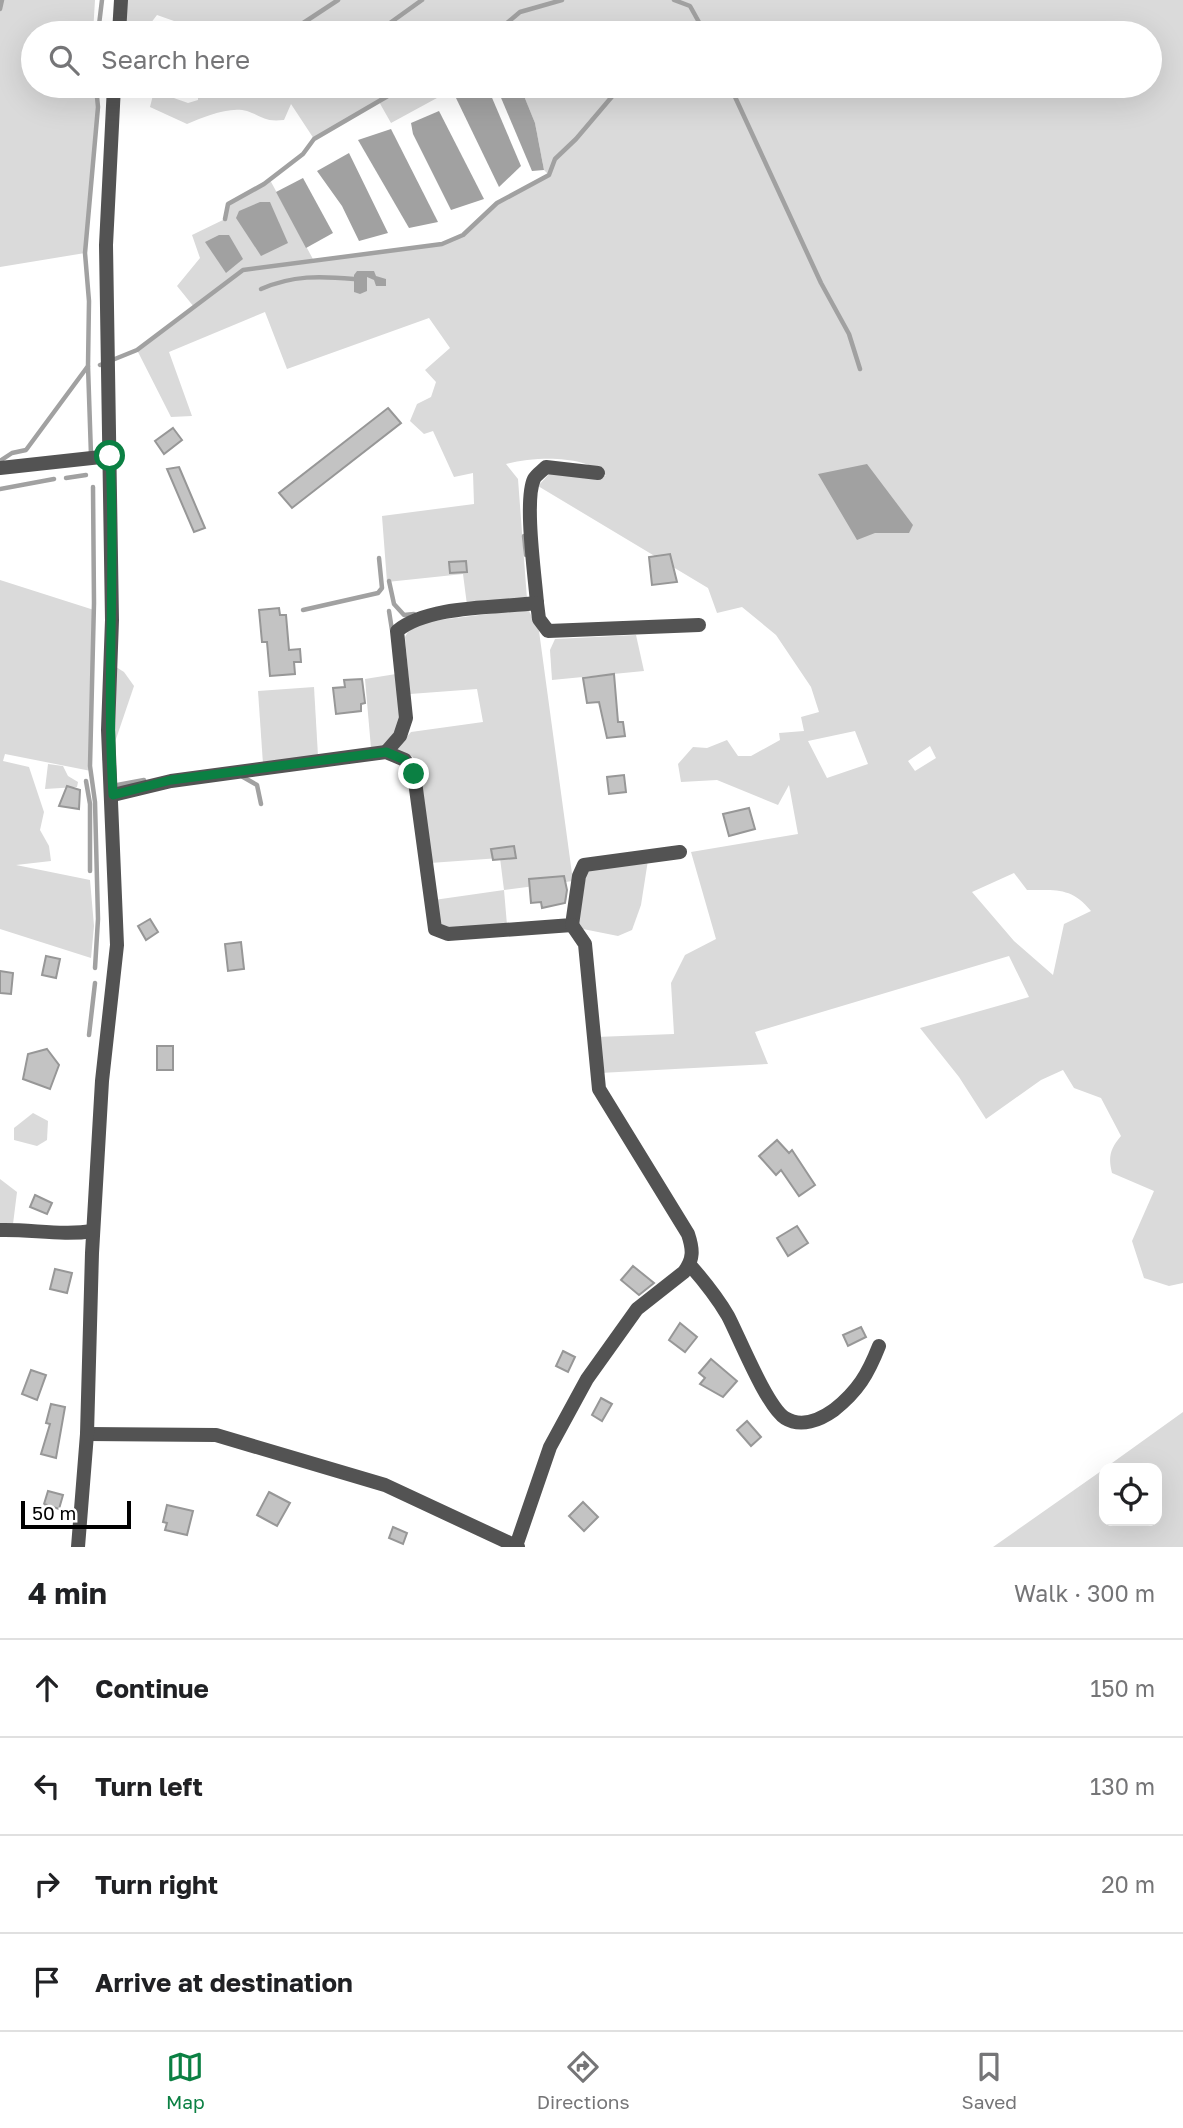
<!DOCTYPE html>
<html lang="en">
<head>
<meta charset="utf-8">
<style>
  :root { --surface:#fff; --page:#f6f6f6; --text:#202124; --muted:#757577; --line:#e0e0e0; --accent:#0b8043 }
  body { margin:0; font-family:"Golos Text",sans-serif; background:var(--page); color:var(--text) }
  .controls { position:absolute; right:21px; bottom:21px; display:grid; overflow:hidden; border-radius:14px; box-shadow:0 7px 28px #0002 }
  .controls button { width:63px; height:63px; display:grid; place-items:center; padding:0; border:0; border-bottom:2px solid var(--line); background:var(--surface); color:var(--text); font:35px sans-serif }
  .scale { position:absolute; left:21px; bottom:18px; width:110px; box-sizing:border-box; padding-left:7px; border:4px solid #000; border-top:0; font-size:19px; line-height:24px; white-space:nowrap; color:#000; -webkit-text-stroke:5px #fff; paint-order:stroke }
  .stop { position:absolute; width:21px; height:21px; margin:-16px; border:5px solid #0b8043; border-radius:50%; background:#fff }
  .stop.end { background:#0b8043; border-color:#fff; box-shadow:0 2px 7px #0008 }
  .list { margin:0; padding:0; list-style:none }
  h2 { display:flex; justify-content:space-between; align-items:center; height:91px; margin:0; padding:0 28px; font-size:30px }
  h2 small { font-size:23px; font-weight:400; color:var(--muted) }
  .list li { display:grid; grid-template-columns:46px 1fr auto; gap:21px; align-items:center; box-sizing:border-box; height:98px; padding:0 28px; border-top:2px solid var(--line) }
  .list b { display:block; font-size:26px; white-space:nowrap }
  .list em { font-size:23px; font-style:normal; color:var(--muted) }
  .icon { flex:none; width:38px; height:38px; fill:none; stroke:currentColor; stroke-width:2; stroke-linecap:round; stroke-linejoin:round }
  .map { position:relative; flex:none; width:1183px; height:1547px; overflow:hidden }
  .search { position:absolute; background:var(--surface); box-shadow:0 7px 28px #0002; left:21px; right:21px; top:21px; height:77px; display:flex; align-items:center; gap:18px; box-sizing:border-box; padding:0 24px; border-radius:38px; color:var(--muted); font-size:26px }
  .sheet { height:483px; background:var(--surface) }
  nav { display:flex; justify-content:space-around; align-items:center; box-sizing:border-box; height:98px; border-top:2px solid var(--line); background:var(--surface); font-size:19px; color:var(--muted) }
  nav a { display:grid; justify-items:center; gap:4px }
  nav .on { color:var(--accent) }
  .map>svg:first-child { display:block }
  .green { fill:#dadada; fill-rule:evenodd }
  .water { fill:#a1a1a1 }
  .lines { fill:none; stroke-linecap:round; stroke-linejoin:round }
  .stream { stroke:#a1a1a1; stroke-width:4.5 }
  .building { fill:#c3c3c3; stroke:#979797; stroke-width:2 }
  .street { stroke:#535353; stroke-width:14 }
  .route { stroke:#0b8043; stroke-width:9 }
</style>
</head>
<body>
<div class="map">
<svg width="1183" height="1547" viewBox="0 0 1183 1547">
  <rect width="100%" height="100%" fill="#fff"/>
  <!-- green -->
  <g class="green">
    <polygon points="0,0 95,0 93,33 33,33 33,86 92,86 98,107 85,253 0,267"/>
    <path d="M117,0H1183V1283L1169,1286L1144,1278L1132,1241L1154,1191L1112,1173C1108,1157 1110,1149 1121,1136L1101,1098L1074,1088L1063,1070L1041,1080L986,1119L959,1077L920,1028L1029,997L1009,956L755,1032L768,1064L600,1073L596,1037L674,1034L671,983L685,955L716,939L691,852L798,834L789,785L778,805L717,780L681,782L678,764L693,747L707,748L727,740L738,756H751L780,740L779,733L804,731L801,717L819,712L811,687L776,635L742,607L717,613L708,588L538,486L551,472L606,476C584,454 534,457 506,464L518,479L527,599L467,605L463,574L387,582L382,516L474,504L473,473L454,477L433,431L424,434L410,421L417,404L431,397L436,382L425,370L450,348L429,318L287,369L265,312L169,352L192,416L171,417L137,350L194,307L177,286L200,258L192,235L225,219L228,204L270,180L314,261L442,244L463,235L497,203L549,175L544,170L535,123L520,86H1150V33H179L174,21L157,15L147,28L152,33H113ZM855,731L868,764L827,778L808,741ZM930,746L936,758L915,771L908,761ZM1014,873L1027,890C1056,890 1072,887 1091,911L1064,924L1053,975L1014,941L972,892Z"/>
    <path d="M186,86H459L391,123L378,100L314,139L291,104L284,120C264,122 264,117 247,111C229,106 204,117 187,124L150,107L154,91L188,103L198,100V90Z"/>
    <polygon points="0,580 94,610 91,771 5,754 3,761 29,767 44,812 40,830 49,846 51,861 16,865 90,880 94,926 91,958 0,929"/>
    <polygon points="528,609 539,631 573,881 504,890 507,925 451,931 437,923 434,900 504,890 500,858 430,863 420,774 413,757 395,750 411,732 483,722 477,689 410,694 405,637 410,628 431,621"/>
    <polygon points="636,635 644,671 552,680 550,650 555,639"/>
    <polygon points="105,660 124,672 134,686 116,739 102,761"/>
    <polygon points="396,674 401,723 384,746 371,748 365,679"/>
    <polygon points="314,687 318,756 263,764 258,691"/>
    <polygon points="48,764 63,766 68,776 78,782 77,787 45,789"/>
    <polygon points="648,860 641,905 632,930 618,936 583,929 578,921 587,869"/>
    <polygon points="33,1113 48,1121 47,1140 37,1146 14,1140 14,1128"/>
    <polygon points="0,1179 17,1192 13,1224 0,1223"/>
    <polygon points="1183,1412 1183,1547 993,1547 1104,1469 1104,1521 1157,1521 1157,1468 1105,1468"/>
  </g>
  <!-- water -->
  <g class="water">
    <polygon points="478,86 487,86 521,166 499,187 456,98"/>
    <polygon points="496,86 520,86 535,123 544,170 532,171"/>
    <polygon points="439,111 484,199 451,210 413,134 411,123"/>
    <polygon points="391,129 438,222 409,228 358,140"/>
    <polygon points="349,153 388,233 359,241 342,206 317,171"/>
    <polygon points="303,178 333,233 306,248 276,192"/>
    <polygon points="260,202 270,202 288,243 261,256 236,218 239,211"/>
    <polygon points="219,235 229,235 243,259 226,273 205,242"/>
    <polygon points="357,271 374,271 376,276 386,279 386,286 376,286 374,280 367,277 367,291 360,294 354,292 354,275"/>
    <polygon points="867,464 913,525 909,533 875,533 857,540 818,474"/>
  </g>
  <g class="lines">
    <!-- stream -->
    <g class="stream">
      <polyline points="674,0 690,6 705,33"/>
      <polyline points="0,9 2,0"/>
      <polyline points="98,33 102,0"/>
      <polyline points="288,33 338,0"/>
      <polyline points="376,33 422,0"/>
      <polyline points="495,33 520,12 562,0"/>
      <polyline points="730,86 821,283 849,334 860,369"/>
      <polyline points="225,219 228,204 264,184 303,154 314,139 405,86"/>
      <path d="M261,289C293,275 320,276 354,279"/>
      <polyline points="100,365 137,350 243,270 442,244 463,235 497,203 549,175 555,159 576,139 621,86"/>
      <polyline points="88,366 91,455"/>
      <polyline points="0,461 12,453 26,450 88,366 89,301 85,253 98,107 96,86"/>
      <polyline points="66,478 86,475"/>
      <polyline points="93,487 94,603 90,766 95,802 98,919 95,968"/>
      <polyline points="0,489 54,479"/>
      <polyline points="524,536 526,555"/>
      <polyline points="389,581 394,604 404,615 414,614"/>
      <polyline points="303,610 378,593 382,588 379,558"/>
      <polyline points="389,611 392,630"/>
      <polyline points="243,777 257,785 261,804"/>
      <polyline points="86,781 90,804 90,871"/>
      <polyline points="112,786 144,780"/>
      <polyline points="89,1035 95,983"/>
    </g>
  </g>
  <!-- building -->
  <g class="building">
    <polygon points="388,408 401,423 292,508 279,493"/>
    <polygon points="173,428 182,440 164,454 155,441"/>
    <polygon points="179,467 205,528 194,532 167,469"/>
    <polygon points="670,554 677,582 652,585 649,557"/>
    <polygon points="466,561 467,572 450,573 449,562"/>
    <polygon points="279,608 280,615 286,615 289,650 300,649 301,662 294,662 295,674 270,676 267,642 262,642 259,610"/>
    <polygon points="614,674 618,722 623,722 625,736 607,738 599,702 587,703 583,678"/>
    <polygon points="362,679 365,703 361,704 361,711 336,714 333,688 345,687 344,680"/>
    <polygon points="624,775 626,792 609,794 607,777"/>
    <polygon points="67,786 80,790 79,809 59,806"/>
    <polygon points="749,808 755,829 729,836 723,814"/>
    <polygon points="514,846 516,858 493,860 491,849"/>
    <polygon points="564,876 567,890 565,903 542,908 541,902 531,903 529,879"/>
    <polygon points="150,919 158,932 146,940 138,926"/>
    <polygon points="241,942 244,969 228,971 225,944"/>
    <polygon points="46,956 60,959 56,978 42,975"/>
    <polygon points="0,971 13,973 11,994 0,993"/>
    <rect x="157" y="1046" width="16" height="24"/>
    <polygon points="47,1049 59,1065 50,1089 23,1079 28,1054"/>
    <polygon points="777,1140 789,1153 792,1150 815,1185 799,1196 781,1170 776,1175 759,1156"/>
    <polygon points="35,1195 52,1203 47,1214 30,1207"/>
    <polygon points="797,1226 808,1243 788,1256 777,1238"/>
    <polygon points="633,1266 654,1283 639,1295 621,1280"/>
    <polygon points="55,1269 72,1273 67,1293 50,1289"/>
    <polygon points="680,1323 697,1337 685,1352 669,1340"/>
    <polygon points="861,1327 866,1337 848,1346 843,1335"/>
    <polygon points="563,1351 575,1357 568,1372 556,1366"/>
    <polygon points="711,1359 737,1381 723,1397 700,1384 705,1378 699,1373"/>
    <polygon points="31,1370 46,1375 37,1400 22,1394"/>
    <polygon points="601,1398 612,1404 602,1421 592,1415"/>
    <polygon points="51,1404 65,1407 56,1458 41,1454 50,1424 46,1423"/>
    <polygon points="747,1421 761,1437 751,1446 737,1430"/>
    <polygon points="48,1491 63,1495 59,1509 44,1504"/>
    <polygon points="269,1492 290,1503 277,1526 257,1515"/>
    <polygon points="583,1502 598,1517 584,1531 569,1516"/>
    <polygon points="167,1505 193,1511 187,1535 165,1530 167,1523 163,1522"/>
    <polygon points="393,1527 407,1533 403,1544 389,1538"/>
  </g>
  <g class="lines">
    <!-- street -->
    <g class="street">
      <polyline points="119,33 121,0"/>
      <polyline points="0,468 110,456"/>
      <path d="M537,603C535,577 524,500 534,479C536,475 542,471 546,467L598,473"/>
      <path d="M386,752L400,736L406,718L397,631C428,605 496,608 537,603L539,619L548,631L699,625"/>
      <polyline points="113,795 171,781 386,752 405,760 414,774 435,929 448,934 572,925 579,876 584,865 680,852"/>
      <path d="M0,1230C31,1229 62,1236 93,1231"/>
      <path d="M690,1265C704,1281 717,1297 728,1316C739,1337 767,1407 785,1418C801,1428 820,1420 834,1410C858,1391 868,1374 879,1346"/>
      <polyline points="87,1434 216,1435 385,1485 518,1547"/>
      <path d="M516,1546L550,1447L587,1379L637,1309L684,1272C694,1259 693,1249 688,1234L599,1089L585,944L572,925"/>
      <polyline points="78,1547 87,1434 92,1253 102,1081 117,945 108,730 112,620 106,245 114,86"/>
    </g>
  </g>
  <g class="lines">
    <!-- route -->
    <path class="route" d="M110,456C116,569 106,682 113,795L171,780L386,752L405,760L414,774"/>
  </g>
</svg>
<div class="controls">
<button><svg class="icon" aria-label="locate" viewBox="0 0 24 24"><circle cx="12" cy="12" r="6"/><path d="M12 2v4M12 18v4M2 12h4M18 12h4"/></svg></button>
</div>
<div class="scale">50 m</div>
<div class="stop" style="left:110px;top:456px"></div>
<div class="stop end" style="left:414px;top:774px"></div>
<div class="search"><svg class="icon" aria-label="search" viewBox="0 0 24 24"><circle cx="10" cy="10" r="6"/><path d="M15 15l6 6"/></svg>Search here</div>
</div>
<section class="sheet">
<h2>4 min<small>Walk · 300 m</small></h2>
<ul class="list">
<li><svg class="icon" aria-label="ahead" viewBox="0 0 24 24"><path d="M12 20V5M6 11l6-6 6 6"/></svg><div><b>Continue</b></div><em>150 m</em></li>
<li><svg class="icon" aria-label="left" viewBox="0 0 24 24"><path d="M17 20v-9H6M10 6l-5 5 5 5"/></svg><div><b>Turn left</b></div><em>130 m</em></li>
<li><svg class="icon" aria-label="right" viewBox="0 0 24 24"><path d="M7 20v-9h11M14 6l5 5-5 5"/></svg><div><b>Turn right</b></div><em>20 m</em></li>
<li><svg class="icon" aria-label="arrive" viewBox="0 0 24 24"><path d="M6 21V4h12l-3 4 3 4H6"/></svg><div><b>Arrive at destination</b></div></li>
</ul>
</section>
<nav>
<a class="on"><svg class="icon" aria-label="map" viewBox="0 0 24 24"><path d="M3 6l6-2 6 2 6-2v14l-6 2-6-2-6 2zM9 4v14M15 6v14"/></svg>Map</a>
<a><svg class="icon" aria-label="directions" viewBox="0 0 24 24"><path d="M12 3l9 9-9 9-9-9zM9 14v-3h6M13 9l2 2-2 2"/></svg>Directions</a>
<a><svg class="icon" aria-label="saved" viewBox="0 0 24 24"><path d="M7 4h10v16l-5-4-5 4z"/></svg>Saved</a>
</nav>
</body>
</html>
